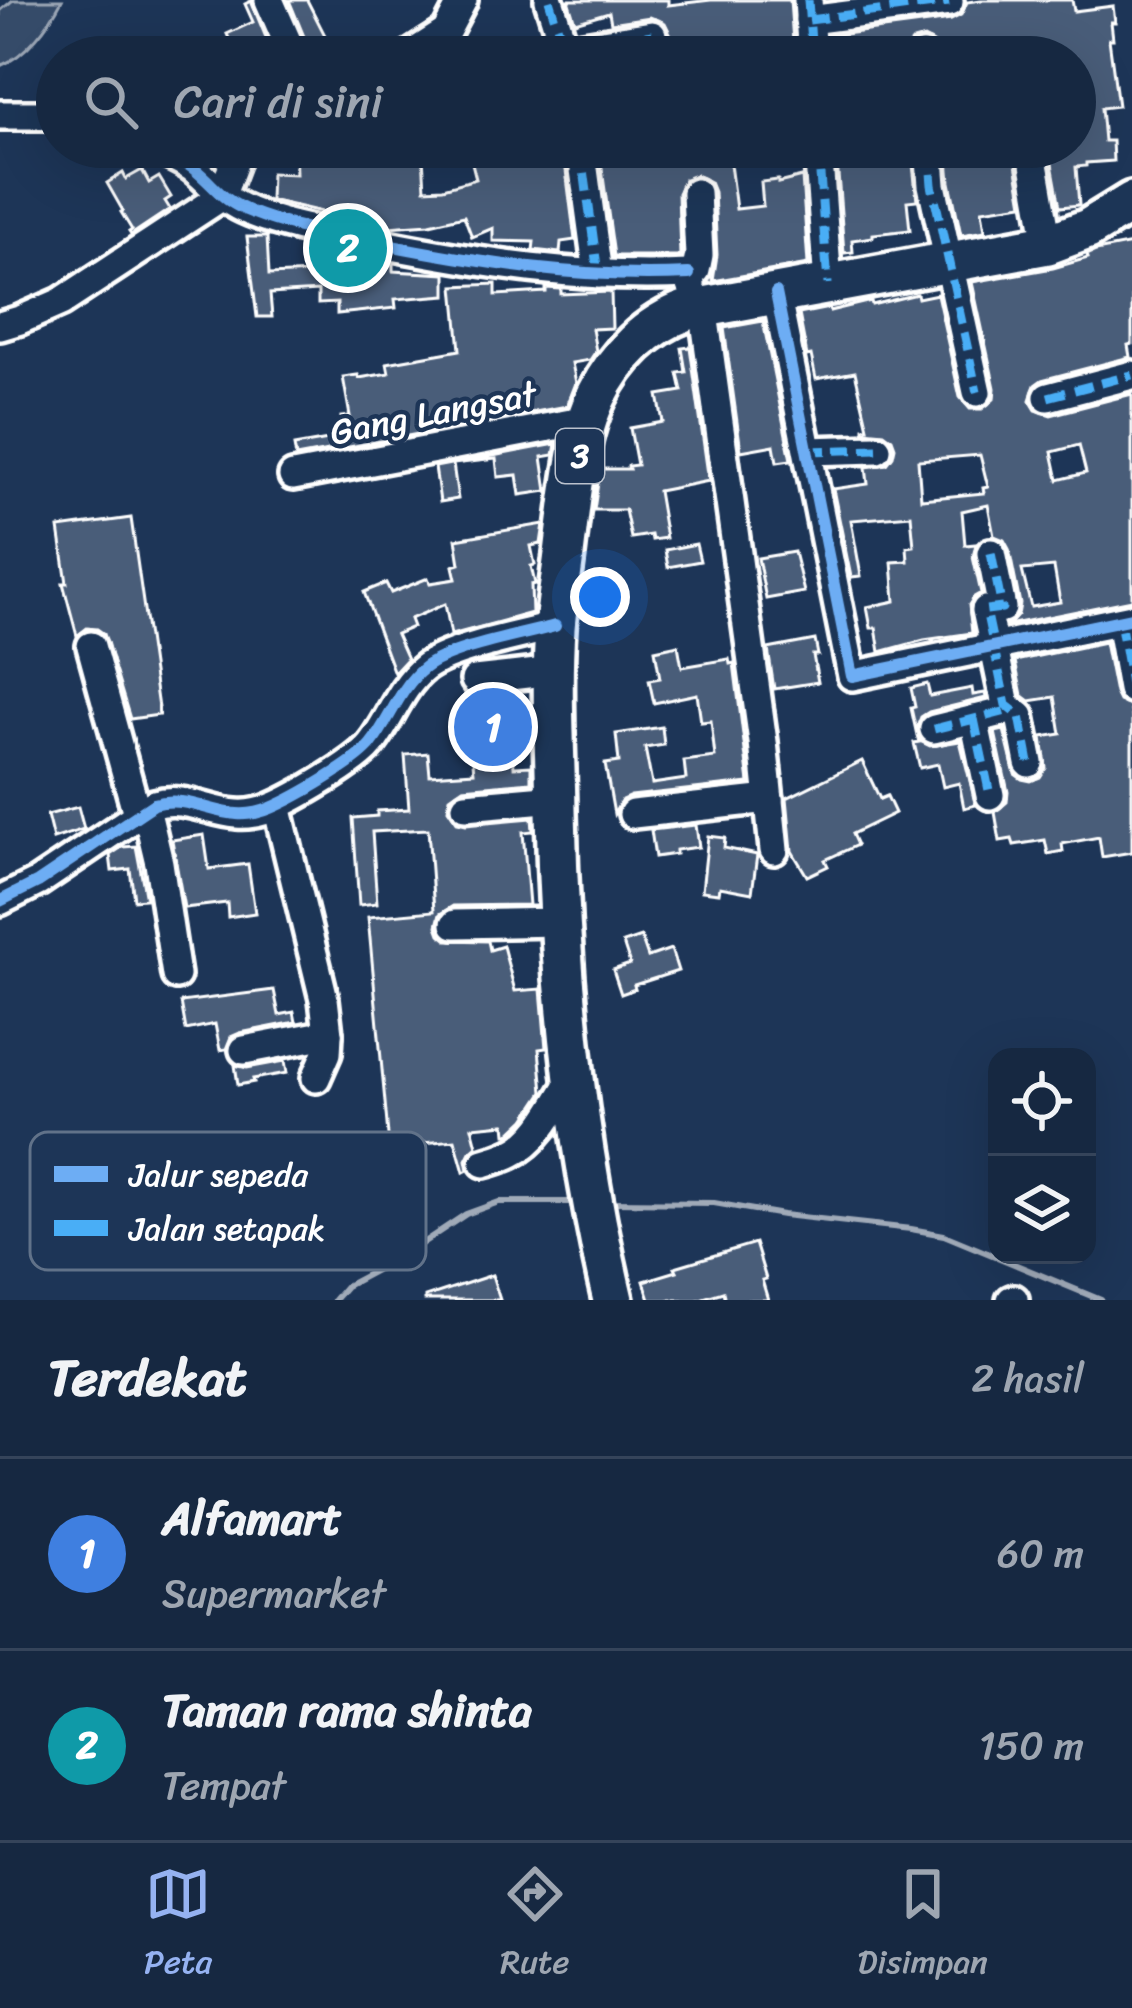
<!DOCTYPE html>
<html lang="id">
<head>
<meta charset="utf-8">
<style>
  :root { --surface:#162841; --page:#23344c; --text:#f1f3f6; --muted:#9ea6b1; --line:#35445a; --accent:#95b2f1 }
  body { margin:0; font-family:Sriracha,sans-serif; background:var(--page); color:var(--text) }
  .controls { position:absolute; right:36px; bottom:36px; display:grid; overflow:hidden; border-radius:24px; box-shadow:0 12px 48px #0002 }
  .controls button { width:108px; height:108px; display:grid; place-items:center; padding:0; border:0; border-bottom:3px solid var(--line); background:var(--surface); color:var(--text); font:60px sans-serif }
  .you { position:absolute; left:600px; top:597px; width:42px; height:42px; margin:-30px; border:9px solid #fff; border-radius:50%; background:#1a73e8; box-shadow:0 0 0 18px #1a73e833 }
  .badge { display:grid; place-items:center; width:78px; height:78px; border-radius:50%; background:var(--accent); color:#fff; font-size:39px; font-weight:700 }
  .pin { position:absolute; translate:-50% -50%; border:6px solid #fff; box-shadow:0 3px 12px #0006 }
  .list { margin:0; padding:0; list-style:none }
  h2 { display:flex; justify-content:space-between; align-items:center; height:156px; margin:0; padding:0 48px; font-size:51px }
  h2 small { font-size:39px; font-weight:400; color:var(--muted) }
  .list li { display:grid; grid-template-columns:78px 1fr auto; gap:36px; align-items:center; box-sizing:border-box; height:192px; padding:0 48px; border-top:3px solid var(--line) }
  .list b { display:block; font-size:45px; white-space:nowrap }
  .list p { margin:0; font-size:39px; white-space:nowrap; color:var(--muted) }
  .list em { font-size:39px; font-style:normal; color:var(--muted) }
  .icon { flex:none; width:66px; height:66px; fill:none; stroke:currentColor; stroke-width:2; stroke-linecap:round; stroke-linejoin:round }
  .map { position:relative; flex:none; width:1132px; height:1300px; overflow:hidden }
  .search { position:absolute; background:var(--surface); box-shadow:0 12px 48px #0002; left:36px; right:36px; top:36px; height:132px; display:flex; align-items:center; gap:30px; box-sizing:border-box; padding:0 42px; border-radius:66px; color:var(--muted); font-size:45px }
  .sheet { height:540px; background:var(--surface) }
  nav { display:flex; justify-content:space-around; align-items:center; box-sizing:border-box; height:168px; border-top:3px solid var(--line); background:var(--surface); font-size:33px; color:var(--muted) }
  nav a { display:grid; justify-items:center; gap:6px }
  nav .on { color:var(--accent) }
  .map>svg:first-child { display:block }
  .green { fill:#364b69; stroke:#9aa5b4; stroke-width:3 }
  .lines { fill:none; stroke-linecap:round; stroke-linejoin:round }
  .stream { stroke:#a0aab8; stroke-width:6 }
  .building { fill:#4a5d79; stroke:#fff; stroke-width:3; fill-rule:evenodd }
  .minor-casing { stroke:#fff; stroke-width:36 }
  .highway-casing { stroke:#fff; stroke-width:48 }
  .minor { stroke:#1d3557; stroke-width:27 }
  .highway { stroke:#1d3557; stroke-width:39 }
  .quiet { stroke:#49aef6; stroke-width:9; stroke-dasharray:18 9; stroke-linecap:butt }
  .cycleway-casing { stroke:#1d3557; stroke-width:20 }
  .cycleway { stroke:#6dadf4; stroke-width:12 }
  .labels { text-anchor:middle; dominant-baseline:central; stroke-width:9; stroke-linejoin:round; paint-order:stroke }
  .shield { fill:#1d3557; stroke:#bbc2cd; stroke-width:3 }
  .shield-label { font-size:33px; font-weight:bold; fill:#fff }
  .street-label { font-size:36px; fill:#fff; stroke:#1d3557 }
  .key { fill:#1d3557; stroke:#617289; stroke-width:3 }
  .key-label { font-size:33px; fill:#fff }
</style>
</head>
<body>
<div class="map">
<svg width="1132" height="1300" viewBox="0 0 1132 1300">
  <rect width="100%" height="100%" fill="#1d3557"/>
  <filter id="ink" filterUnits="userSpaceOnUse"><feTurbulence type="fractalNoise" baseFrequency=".00833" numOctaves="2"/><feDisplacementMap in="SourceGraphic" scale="24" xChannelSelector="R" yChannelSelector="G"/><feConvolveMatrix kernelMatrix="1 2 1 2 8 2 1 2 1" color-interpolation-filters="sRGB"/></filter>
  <g filter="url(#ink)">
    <!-- green -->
    <path class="green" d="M13,0H62C49,25 27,55 0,66V11Z"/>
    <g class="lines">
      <!-- stream -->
      <g class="stream">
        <polyline points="610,1202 714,1203 783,1215 911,1229 944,1235 1101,1300"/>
        <polyline points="334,1300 346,1286 406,1254 466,1214 499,1202 579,1202"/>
      </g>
    </g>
    <!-- building -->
    <g class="building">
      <polygon points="289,0 307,0 331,47 312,56"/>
      <polygon points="568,0 668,0 668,5 711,0 790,0 794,57 629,57 655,53 664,48 670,33 665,23 650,17 611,23 609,12 575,22"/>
      <polygon points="981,0 1072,0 1074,11 1113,6 1115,22 1111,22 1113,39 1109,39 1118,106 1101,108 1104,141 1112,141 1113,161 1086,163 1086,166 1076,167 1079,205 1060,207 1049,147 1075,147 1075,97 1080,96 1075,57 941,57 938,46 924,38 913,41 907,48 905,57 830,57 829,36 951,20 961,15 967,2"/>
      <polygon points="251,1 274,57 199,57 198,55 231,43 227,34 253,22 245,4"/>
      <polygon points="295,147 356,147 356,160 423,156 425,189 443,188 476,179 468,147 491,147 495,163 529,156 528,147 563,147 575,240 561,242 560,253 533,250 534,242 493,241 493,228 472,237 464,216 430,224 387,227 270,200 271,173 296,174"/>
      <polygon points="599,147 671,147 672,151 686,147 754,147 756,161 730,164 736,209 763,206 761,182 778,180 778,183 802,177 808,264 713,281 717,255 714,192 710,182 696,175 685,179 678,193 680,256 614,256"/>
      <polygon points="836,147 911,147 917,200 907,201 910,230 873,234 873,237 852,240 853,252 844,253"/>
      <polygon points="947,147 1013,147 1023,204 982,210 985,231 961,235 950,182"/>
      <polygon points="142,170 149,183 159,177 171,197 165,201 170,209 131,235 129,232 132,230 121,212 123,211 107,183 123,173 126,179"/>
      <polygon points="247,237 267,237 269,275 313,273 311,248 365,259 365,264 393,264 393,271 446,274 446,295 395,299 396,308 337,314 337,303 318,304 318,291 270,294 272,317 257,317"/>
      <path d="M1132,244V344L1128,345L1130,357L1042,380L1035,385L1030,400L1036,410L1051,415L1132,394V600L1008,625L1018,615L1020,604L1009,549L1004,540L994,536L988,505L962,511L965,545L976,544L973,557L981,593L974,597L969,605L972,633L924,640L880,652L876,628H871L867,607L895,601L892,562L908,561L907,547L914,546L911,515L851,520L861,576L851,577L833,489L868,484L866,467L887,464L893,456L895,447L892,439L884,433L864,431V428H868L855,372L816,379L811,355L807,356L799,314L829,308L830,311L871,301L872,305L917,294L918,298L937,294L960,397L970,409H982L994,399L995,388L972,282L1053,268L1088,258L1087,255L1096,251ZM1079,445L1086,473L1058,480L1052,452ZM980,455L988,487L983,488L984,493L921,499L918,460ZM1054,567L1060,602L1031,607L1022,570Z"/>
      <polygon points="496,284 496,295 546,292 546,288 561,289 561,294 611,292 612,328 592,329 596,351 590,360 572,363 576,383 567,406 296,457 294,446 345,437 341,417 350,416 343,377 358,375 359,378 389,373 387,363 460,350 454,286"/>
      <polygon points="763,321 791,460 777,462 774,445 741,451 724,328"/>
      <polygon points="690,347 709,481 658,491 666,538 652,540 651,535 631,538 625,510 594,510 600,469 629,469 628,466 637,465 630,428 663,422 658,395 682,391 678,373 686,372 682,348"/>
      <polygon points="556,444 554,455 542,457 547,491 520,495 517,475 498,477 496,459 453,464 458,499 440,502 435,467"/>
      <polygon points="131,518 159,715 130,719 104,634 97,629 87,628 77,636 63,583 67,583 59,528"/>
      <polygon points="544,524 541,544 531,546 535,565 531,566 535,584 531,585 532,613 451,635 445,604 410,619 413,627 396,634 407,659 394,673 364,592 386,583 391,593 428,578 430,583 456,579 453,566 460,564 456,539"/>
      <polygon points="696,544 700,561 668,567 665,550"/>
      <polygon points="794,552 804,592 766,599 758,558"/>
      <polygon points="815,640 818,655 813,655 818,682 774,689 768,649"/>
      <polygon points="1105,642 1115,693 1119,701 1130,706 1132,717 1132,852 1102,857 1099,837 1062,844 1063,851 1048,854 1045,840 1014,845 1012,839 1000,841 995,812 1007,802 1008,792 995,732 1004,730 1015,774 1022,779 1031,781 1040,777 1046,768 1042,737 1061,734 1055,697 1030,701 1022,695 1015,661"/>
      <polygon points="678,645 682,667 729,659 730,664 734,663 749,783 631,796 622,800 614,814 605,764 619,762 616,734 662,727 664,745 645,748 652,784 686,779 684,761 715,757 711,721 701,722 697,694 654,703 649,680 660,678 655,650"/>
      <polygon points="927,684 930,696 972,688 973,695 985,693 986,698 929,712 921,717 916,731 911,708 915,707 911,688"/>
      <polygon points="507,696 514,767 531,766 531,782 463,788 450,797 448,809 457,822 466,824 532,818 533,831 523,832 529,905 453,906 440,914 437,926 440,934 447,940 488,941 490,950 503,946 515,991 541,989 546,1048 539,1049 543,1092 525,1119 509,1134 506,1134 505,1124 472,1127 477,1146 470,1152 466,1160 468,1170 464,1172 455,1140 389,1146 368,917 434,911 428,829 372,832 377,903 359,905 353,818 377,816 377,811 409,809 405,755 428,753 430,775 474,772 467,700"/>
      <polygon points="917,735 922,742 930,746 960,741 976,805 964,808 959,783 943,787 938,764 920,768 914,743 919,742"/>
      <polygon points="862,761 880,799 887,796 895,813 852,834 857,845 825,860 828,866 807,876 792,851 787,798"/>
      <polygon points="78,807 84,829 53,839 47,815"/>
      <polygon points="696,825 699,847 676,850 676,854 655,857 651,830"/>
      <polygon points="204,835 209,869 248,864 255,913 228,917 227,903 184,908 172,840"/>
      <polygon points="708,836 725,838 724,848 757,855 752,893 720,887 719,893 702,891"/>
      <polygon points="136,846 146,899 134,900 130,869 112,871 110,855 122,847"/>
      <polygon points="641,937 648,957 671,949 678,971 634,985 635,989 621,994 613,970 630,964 623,943"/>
      <polygon points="274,990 279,1015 294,1012 296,1022 240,1033 231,1037 226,1049 220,1050 215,1024 186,1030 181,1002"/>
      <polygon points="285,1061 287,1073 253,1079 254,1082 238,1085 235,1065 247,1068"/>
      <polygon points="755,1243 766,1279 762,1280 768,1300 725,1300 723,1292 697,1300 650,1300 644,1281 677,1271 675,1267"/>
      <polygon points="492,1275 500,1300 425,1300 425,1297"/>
    </g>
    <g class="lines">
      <!-- minor casing -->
      <g class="minor-casing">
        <g id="minor">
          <polyline points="269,0 294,57"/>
          <polyline points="549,0 567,57"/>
          <polyline points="808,0 812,57"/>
          <polyline points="809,20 949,2"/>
          <polyline points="565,49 652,35"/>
          <polyline points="923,56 923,57"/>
          <polyline points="407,57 446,32 463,0"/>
          <polyline points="0,115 57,115"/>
          <path d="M152,147C166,153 180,159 193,168C216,186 220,200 251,212C291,228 334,234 377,243C484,264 579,279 689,274"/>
          <polyline points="581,147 598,274"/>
          <polyline points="818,147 828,284"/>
          <polyline points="929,147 932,185 977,392"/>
          <polyline points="1031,147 1048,244"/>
          <polyline points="691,285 689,274 696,270 699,255 696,193"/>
          <polyline points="776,293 852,676 1132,618"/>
          <polyline points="703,306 763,742 774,850"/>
          <polyline points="0,326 20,320 61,302 221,197 240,147"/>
          <polyline points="1048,397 1132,375"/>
          <polyline points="808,451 877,449"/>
          <polyline points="293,476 587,420"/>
          <polyline points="991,553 1002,608 986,610 1006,705 1020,716 1029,763"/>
          <polyline points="1120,621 1132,689"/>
          <polyline points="91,646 137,814"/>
          <polyline points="475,680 554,671"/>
          <polyline points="974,719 990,795"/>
          <polyline points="934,729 1011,710"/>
          <polyline points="277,806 324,999 328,1034 327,1053 316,1078"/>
          <polyline points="466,806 556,798"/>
          <polyline points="146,808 159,863 176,975"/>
          <polyline points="633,814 769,799"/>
          <path d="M0,901L38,882L154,804C196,792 225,828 271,808C295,798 356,763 371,744C390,720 400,687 424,668C449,648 522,635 555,626"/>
          <polyline points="455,924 558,922"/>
          <polyline points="244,1050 328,1034"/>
          <path d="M484,1163C493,1160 503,1158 512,1153C540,1140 557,1103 573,1078"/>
          <polyline points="1011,1300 1014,1299"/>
        </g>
      </g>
      <!-- highway casing -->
      <g class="highway-casing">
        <path id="highway" d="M613,1300C575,1139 559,975 556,811C555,750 551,688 555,628C557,601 562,573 565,546C571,499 576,437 597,395C616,356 648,324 688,310L1048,244L1088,229L1132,202"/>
      </g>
      <!-- minor -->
      <use href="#minor" class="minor"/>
      <!-- highway -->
      <use href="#highway" class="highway"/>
      <!-- quiet -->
      <g class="quiet">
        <polyline points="549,0 567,57"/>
        <polyline points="808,0 812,57"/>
        <polyline points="809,20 949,2"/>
        <polyline points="565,49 652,35"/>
        <polyline points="923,56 923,57"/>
        <polyline points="581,147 598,274"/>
        <polyline points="818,147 828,284"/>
        <polyline points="929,147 932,185 977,392"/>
        <polyline points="1048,397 1132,375"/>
        <polyline points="808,451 877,449"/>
        <polyline points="991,553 1002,608 986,610 1006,705 1020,716 1029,763"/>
        <polyline points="1120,621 1132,689"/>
        <polyline points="974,719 990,795"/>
        <polyline points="934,729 1011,710"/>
      </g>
      <!-- cycleway casing -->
      <g class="cycleway-casing">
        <g id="cycleway">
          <path d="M152,147C166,153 180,159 193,168C216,186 220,200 251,212C291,228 334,234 377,243C484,264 579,279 689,274"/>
          <polyline points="776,293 852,676 1132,618"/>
          <path d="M0,901L38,882L154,804C196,792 225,828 271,808C295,798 356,763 371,744C390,720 400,687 424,668C449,648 522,635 555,626"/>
        </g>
      </g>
      <!-- cycleway -->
      <use href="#cycleway" class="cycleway"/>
    </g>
  </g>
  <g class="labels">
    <!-- shield labels -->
    <rect class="shield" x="556" y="429" width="48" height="54" rx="9"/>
    <g class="shield-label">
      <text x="580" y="456">3</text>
    </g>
    <!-- street labels -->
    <g class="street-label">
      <text transform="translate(433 413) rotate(-11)">Gang Langsat</text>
    </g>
  </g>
  <!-- legend -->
  <rect x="30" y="1132" width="396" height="138" rx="18" class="key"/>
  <rect x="54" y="1166" width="54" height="16" fill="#6dadf4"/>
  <rect x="54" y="1220" width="54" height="16" fill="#49aef6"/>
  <g class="key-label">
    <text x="129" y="1186">Jalur sepeda</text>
    <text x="129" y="1240">Jalan setapak</text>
  </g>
</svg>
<div class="controls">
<button><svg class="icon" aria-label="locate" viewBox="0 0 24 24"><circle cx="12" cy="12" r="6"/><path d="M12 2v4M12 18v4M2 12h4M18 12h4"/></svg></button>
<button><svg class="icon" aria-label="layers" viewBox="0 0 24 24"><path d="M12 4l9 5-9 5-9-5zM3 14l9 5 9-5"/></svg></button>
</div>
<div class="you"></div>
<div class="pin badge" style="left:493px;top:727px;background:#3f7fe0">1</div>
<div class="pin badge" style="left:348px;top:248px;background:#0f9aa8">2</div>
<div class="search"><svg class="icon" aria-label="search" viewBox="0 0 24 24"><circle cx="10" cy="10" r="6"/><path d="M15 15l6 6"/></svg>Cari di sini</div>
</div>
<section class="sheet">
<h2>Terdekat<small>2 hasil</small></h2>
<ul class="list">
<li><span class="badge" style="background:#3f7fe0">1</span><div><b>Alfamart</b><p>Supermarket</p></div><em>60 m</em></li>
<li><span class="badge" style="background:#0f9aa8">2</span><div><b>Taman rama shinta</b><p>Tempat</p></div><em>150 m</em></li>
</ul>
</section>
<nav>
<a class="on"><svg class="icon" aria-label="map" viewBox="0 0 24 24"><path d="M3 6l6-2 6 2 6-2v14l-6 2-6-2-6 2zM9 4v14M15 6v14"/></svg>Peta</a>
<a><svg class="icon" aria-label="directions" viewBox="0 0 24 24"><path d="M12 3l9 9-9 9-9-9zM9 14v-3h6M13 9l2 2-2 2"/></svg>Rute</a>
<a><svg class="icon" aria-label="saved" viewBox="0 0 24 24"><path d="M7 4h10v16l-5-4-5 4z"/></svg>Disimpan</a>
</nav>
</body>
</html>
